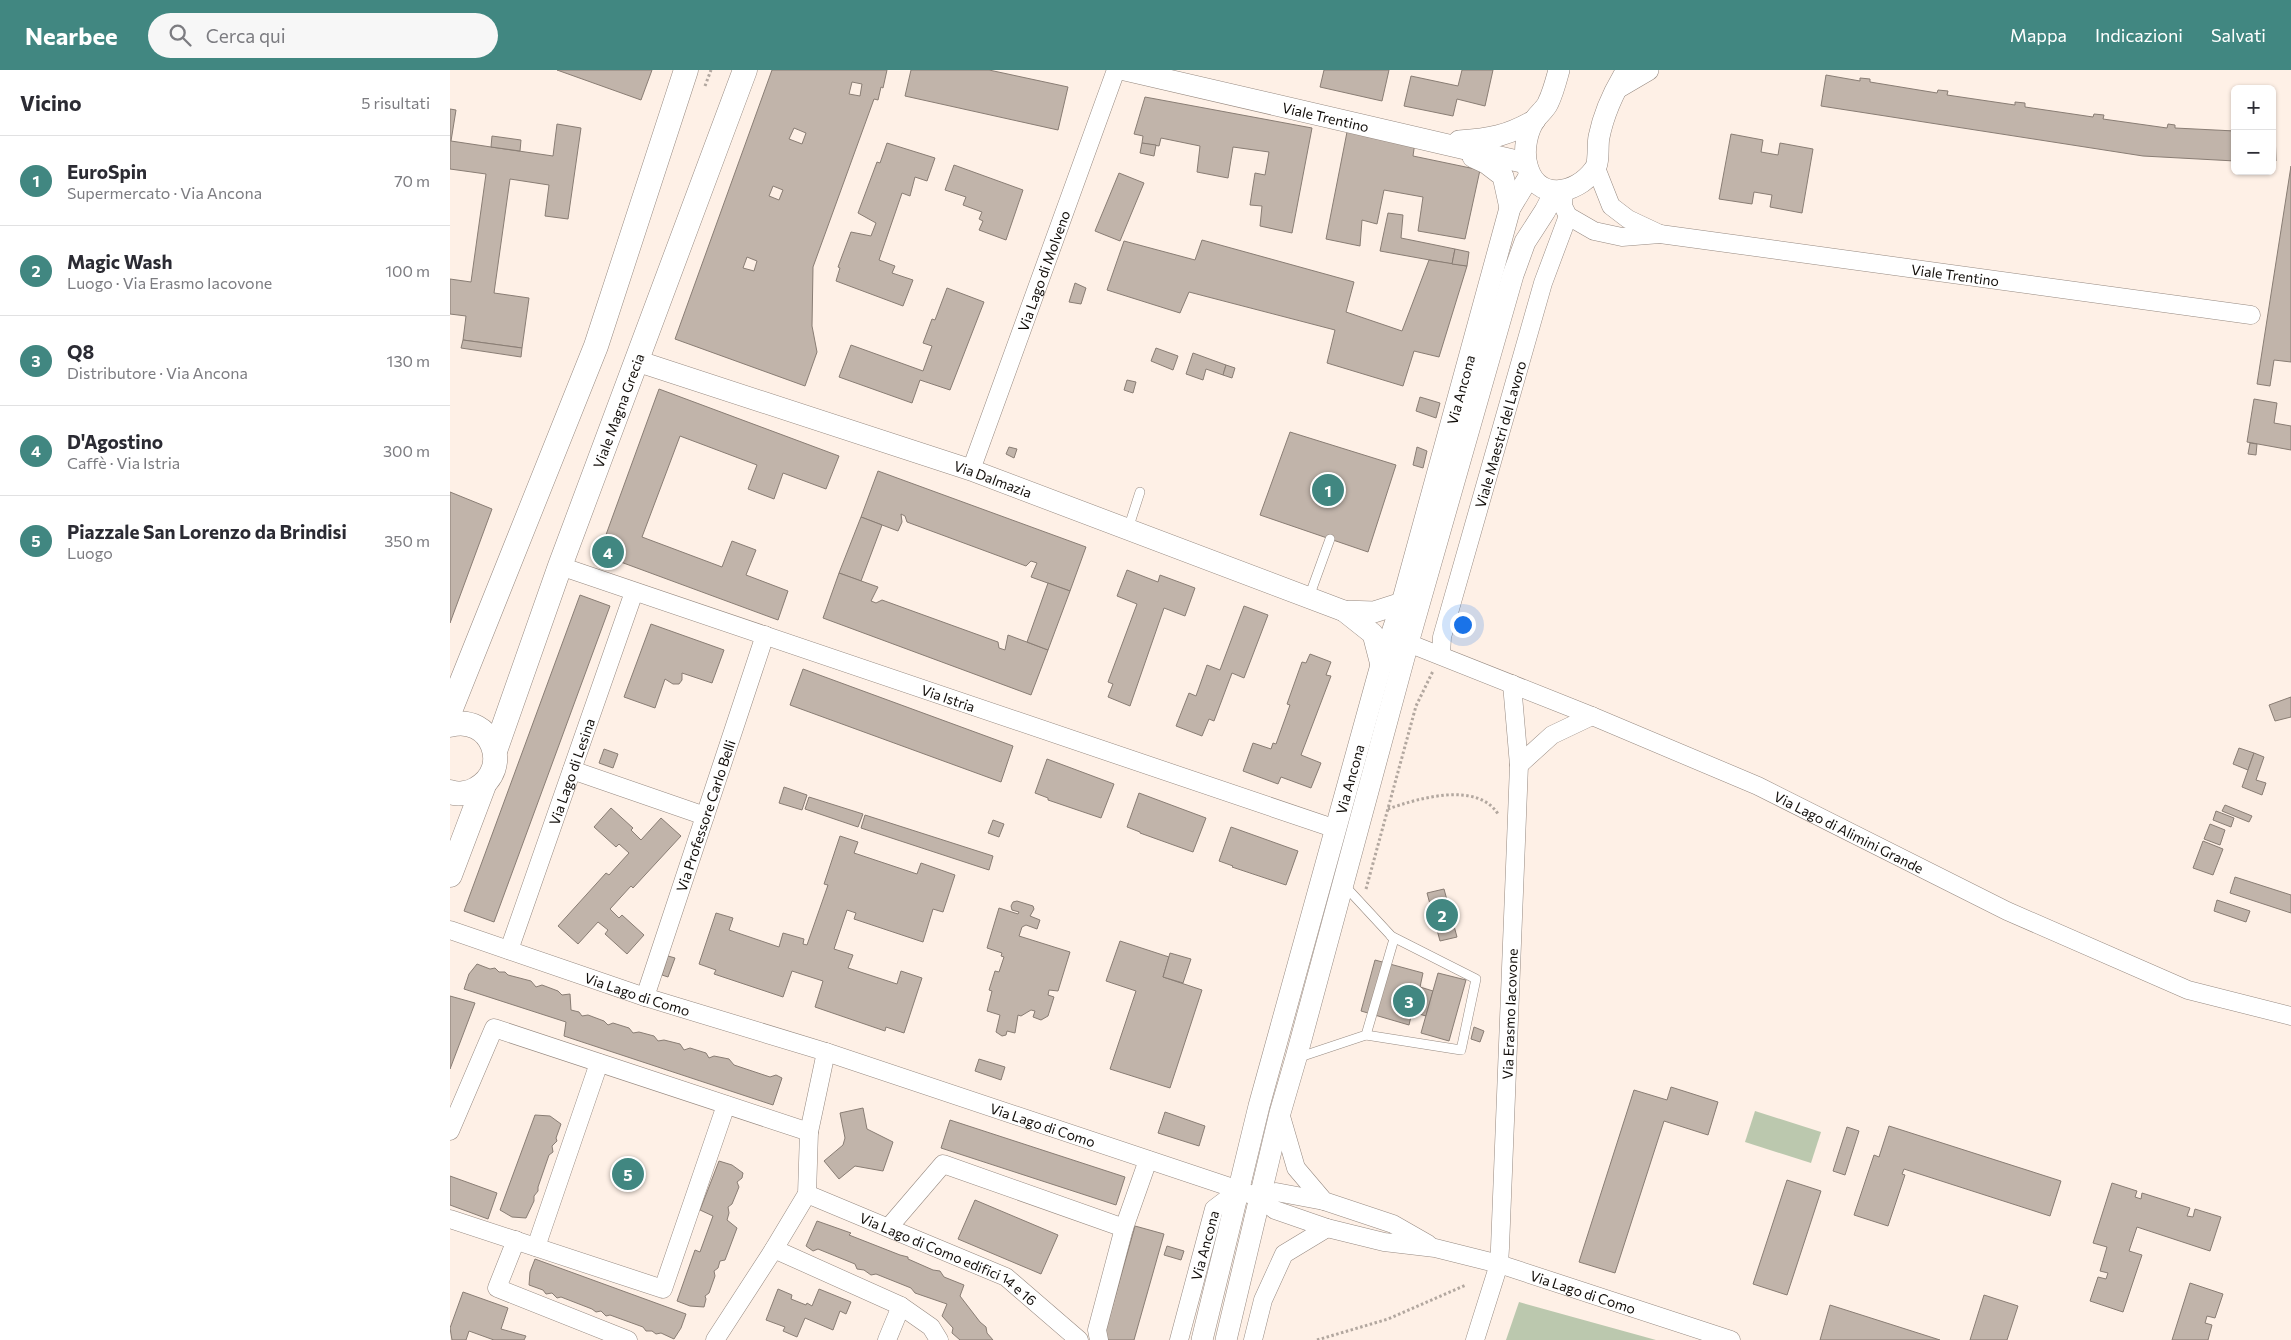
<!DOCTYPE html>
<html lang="it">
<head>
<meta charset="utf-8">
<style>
  :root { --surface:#fff; --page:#f7f7f7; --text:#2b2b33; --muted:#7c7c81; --line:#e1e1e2; --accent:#418781 }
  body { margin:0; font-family:Commissioner,sans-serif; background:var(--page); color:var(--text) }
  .controls { position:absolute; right:15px; top:15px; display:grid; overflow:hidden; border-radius:8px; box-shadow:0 1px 4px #0004 }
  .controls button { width:45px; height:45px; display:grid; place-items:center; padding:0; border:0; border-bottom:1px solid var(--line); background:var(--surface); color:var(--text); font:25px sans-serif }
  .you { position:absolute; left:1012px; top:554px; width:18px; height:18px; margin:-12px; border:4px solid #fff; border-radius:50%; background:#1a73e8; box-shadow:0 0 0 8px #1a73e833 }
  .badge { display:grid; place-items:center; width:32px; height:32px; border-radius:50%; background:var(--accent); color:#fff; font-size:16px; font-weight:700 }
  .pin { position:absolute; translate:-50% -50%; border:2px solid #fff; box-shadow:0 1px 5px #0006 }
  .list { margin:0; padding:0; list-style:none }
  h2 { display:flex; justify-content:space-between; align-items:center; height:65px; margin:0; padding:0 20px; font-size:21px }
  h2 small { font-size:16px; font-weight:400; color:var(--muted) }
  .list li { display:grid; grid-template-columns:32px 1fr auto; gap:15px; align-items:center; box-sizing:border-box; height:90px; padding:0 20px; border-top:1px solid var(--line) }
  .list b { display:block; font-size:19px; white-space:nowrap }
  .list p { margin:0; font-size:16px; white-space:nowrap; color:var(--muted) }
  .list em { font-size:16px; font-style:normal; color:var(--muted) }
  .icon { flex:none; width:28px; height:28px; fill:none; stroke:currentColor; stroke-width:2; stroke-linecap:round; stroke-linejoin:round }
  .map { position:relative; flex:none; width:1841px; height:1270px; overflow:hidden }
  header { display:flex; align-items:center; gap:30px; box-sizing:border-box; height:70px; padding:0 25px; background:var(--accent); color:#fff }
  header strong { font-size:24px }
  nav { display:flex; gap:28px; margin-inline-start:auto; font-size:18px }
  .search { width:350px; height:45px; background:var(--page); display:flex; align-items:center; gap:12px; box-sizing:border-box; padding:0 18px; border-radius:28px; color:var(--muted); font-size:19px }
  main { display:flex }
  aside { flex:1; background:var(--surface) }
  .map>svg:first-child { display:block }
  .green { fill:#bbc8ae }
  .building { fill:#c1b4aa; stroke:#897d74; fill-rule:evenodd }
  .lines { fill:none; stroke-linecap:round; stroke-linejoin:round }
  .service-casing { stroke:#968980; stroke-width:10 }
  .minor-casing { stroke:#968980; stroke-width:19 }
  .tertiary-casing { stroke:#968980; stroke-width:22 }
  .secondary-casing { stroke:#968980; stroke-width:25 }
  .path { stroke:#b2a79f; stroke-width:3; stroke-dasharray:2.5 2.5; stroke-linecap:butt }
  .service { stroke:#fff; stroke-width:9 }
  .minor { stroke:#fff; stroke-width:18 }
  .tertiary { stroke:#fff; stroke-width:21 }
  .secondary { stroke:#fff; stroke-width:24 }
  .labels { text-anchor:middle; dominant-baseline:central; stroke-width:4; stroke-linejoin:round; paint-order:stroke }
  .street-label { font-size:14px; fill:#120e0a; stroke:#fef0e6 }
</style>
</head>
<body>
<header>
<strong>Nearbee</strong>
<div class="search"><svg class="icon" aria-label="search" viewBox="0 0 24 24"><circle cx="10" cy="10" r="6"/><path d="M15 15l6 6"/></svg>Cerca qui</div>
<nav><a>Mappa</a><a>Indicazioni</a><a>Salvati</a></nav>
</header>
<main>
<aside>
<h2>Vicino<small>5 risultati</small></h2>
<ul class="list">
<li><span class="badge">1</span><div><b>EuroSpin</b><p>Supermercato · Via Ancona</p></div><em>70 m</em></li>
<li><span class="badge">2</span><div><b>Magic Wash</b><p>Luogo · Via Erasmo Iacovone</p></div><em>100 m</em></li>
<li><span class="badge">3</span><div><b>Q8</b><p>Distributore · Via Ancona</p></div><em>130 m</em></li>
<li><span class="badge">4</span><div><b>D'Agostino</b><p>Caffè · Via Istria</p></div><em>300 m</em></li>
<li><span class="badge">5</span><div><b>Piazzale San Lorenzo da Brindisi</b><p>Luogo</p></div><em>350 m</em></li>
</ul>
</aside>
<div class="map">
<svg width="1841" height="1270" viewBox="0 0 1841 1270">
  <rect width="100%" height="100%" fill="#fef0e6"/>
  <!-- green -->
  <g class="green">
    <polygon points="1305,1041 1371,1062 1361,1093 1295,1072"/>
    <polygon points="1069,1232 1206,1270 1056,1270"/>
  </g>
  <!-- building -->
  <g class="building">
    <polygon points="107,0 202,0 191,30"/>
    <path d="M322,0H437L433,18L431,17L428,30L424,29L363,197L362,256L367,282L355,316L225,269ZM402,12L412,14L410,26L399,24ZM344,58L356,63L352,74L339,69ZM323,116L333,120L329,130L319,126ZM297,187L307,191L304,201L293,198Z"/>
    <polygon points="461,0 539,0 618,17 608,60 455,26"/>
    <polygon points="874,0 939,0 932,31 870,17"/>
    <polygon points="1012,0 1043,0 1035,36 1007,29 1003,46 954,36 961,6 1008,16"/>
    <polygon points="1376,5 1410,11 1410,8 1420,9 1420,12 1487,23 1488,20 1498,21 1497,25 1565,35 1565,32 1575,33 1575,37 1643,47 1644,44 1654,45 1653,49 1717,58 1718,54 1725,55 1725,58 1785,61 1785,91 1693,86 1371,36"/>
    <polygon points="695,27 862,58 842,163 810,156 812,136 800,135 805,103 815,105 819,82 783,77 778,108 747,102 750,76 711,68 709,76 692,73 693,66 684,64"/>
    <polygon points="0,39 6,40 1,71 41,77 103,86 107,54 131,58 118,149 95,146 99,115 60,109 44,223 79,228 72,278 13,270 16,246 0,244 0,209 21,212 36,104 0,99"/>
    <polygon points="1822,61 1825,61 1826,91 1822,91"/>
    <polygon points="897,62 965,72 963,86 1030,100 1015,169 968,161 973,127 934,120 927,154 912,150 910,176 876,169"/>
    <polygon points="1281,64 1313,70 1311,82 1328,85 1330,73 1363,79 1352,143 1320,137 1322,125 1304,122 1302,134 1269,129"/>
    <polygon points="42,66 71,70 70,81 41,77"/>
    <polygon points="437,73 485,88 477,111 465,107 460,126 452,123 429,190 445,196 442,203 463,210 453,236 386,211 390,198 388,197 401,162 421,166 426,153 408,143 427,92 430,93"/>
    <polygon points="692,73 706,75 704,86 690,83"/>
    <polygon points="504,95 573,120 556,170 529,160 533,151 529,149 532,142 513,135 516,127 495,120"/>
    <polygon points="1841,96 1841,292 1824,290 1820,316 1807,314"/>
    <polygon points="669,103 694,113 670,171 645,161"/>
    <polygon points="938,143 953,145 951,168 1005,179 1002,194 930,181"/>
    <polygon points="752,170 904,212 896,242 952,261 979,190 1017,196 989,287 964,281 953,316 877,293 885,260 739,222 730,243 657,220 674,171 745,190"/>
    <polygon points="1005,179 1019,182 1017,196 1002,194"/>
    <polygon points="625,213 636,218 631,234 619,232"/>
    <polygon points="497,218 534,232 500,320 470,310 462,333 389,307 401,275 473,301 482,276 473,273 482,249 485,250"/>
    <polygon points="13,270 72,278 71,287 11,278"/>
    <polygon points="706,278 728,286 723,300 701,291"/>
    <polygon points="743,283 776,295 773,305 756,299 753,310 736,304"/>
    <polygon points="776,295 785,298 782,308 773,305"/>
    <polygon points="677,310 686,312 683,323 674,320"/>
    <polygon points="209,319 389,386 376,419 333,403 324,429 298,419 307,395 230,366 192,467 272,497 282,471 306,480 296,505 338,521 328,550 149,484"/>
    <polygon points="970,327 990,333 986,348 966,341"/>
    <polygon points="1804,329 1827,333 1824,353 1841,356 1841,380 1797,372"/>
    <polygon points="840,362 946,395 918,482 810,445"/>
    <polygon points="1800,373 1807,374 1806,385 1798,384"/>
    <polygon points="559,377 567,379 564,388 556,384"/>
    <polygon points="967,377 977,381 973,398 963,395"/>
    <polygon points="428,401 636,477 620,521 581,507 587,493 581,491 576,496 457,452 455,446 451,444 452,452 448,461 411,447"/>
    <polygon points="0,422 42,439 0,553"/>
    <polygon points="411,447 432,455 411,511 389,503"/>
    <polygon points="677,500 708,512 710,505 745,518 735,546 714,538 680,636 658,627 663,614 658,612 687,534 667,526"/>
    <polygon points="389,503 428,517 421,531 426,533 432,530 548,572 549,578 555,580 558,565 598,580 581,625 373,548"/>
    <polygon points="598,513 620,521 598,580 577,572"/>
    <polygon points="130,525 160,536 44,852 14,841"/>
    <polygon points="794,536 818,545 794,608 782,603 764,651 759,649 752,666 726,656 739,623 746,626 757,595 770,600"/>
    <polygon points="201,554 274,580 262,613 232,603 232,610 229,614 223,614 215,609 205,638 174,627"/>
    <polygon points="860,584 881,592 876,605 881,606 851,685 871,693 861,718 831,707 828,714 793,701 803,673 821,679 823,673 826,674 840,635 837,634 852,592 856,593"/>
    <polygon points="353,599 563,676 551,712 340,635"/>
    <polygon points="1841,627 1841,647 1825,651 1819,635"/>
    <polygon points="1789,678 1804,683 1798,700 1783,694"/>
    <polygon points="154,679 168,684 163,698 149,693"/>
    <polygon points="1804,683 1814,687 1806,710 1816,713 1812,725 1792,717"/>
    <polygon points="597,689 664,714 651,748 598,730 598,728 585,723"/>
    <polygon points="334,717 357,725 352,740 329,733"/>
    <polygon points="689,723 756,748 743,782 690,763 690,762 677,757"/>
    <polygon points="359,727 413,744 408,757 355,739"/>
    <polygon points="1775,735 1802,746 1799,752 1772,741"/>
    <polygon points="161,738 183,758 181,760 191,770 211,748 231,766 183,818 181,816 160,839 169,848 172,845 194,865 177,884 155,864 158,860 148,852 128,874 108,856 156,803 159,805 179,783 169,774 166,777 144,757"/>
    <polygon points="1766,741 1784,748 1781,757 1763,750"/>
    <polygon points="415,745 543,786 539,800 411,758"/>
    <polygon points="543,750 554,754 549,767 538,763"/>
    <polygon points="1760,754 1775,760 1770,775 1754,769"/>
    <polygon points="781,757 848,781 836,815 782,797 783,796 769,791"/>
    <polygon points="390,766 408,772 404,783 467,804 471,793 505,805 493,842 483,839 473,872 404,849 406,843 397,840 384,879 403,885 398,898 447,914 451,901 472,908 454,963 436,957 435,961 365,937 373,911 342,901 333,927 264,904 266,900 249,894 266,843 283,848 279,860 329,877 333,863 354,869 353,874 357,875 378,815 374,814"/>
    <polygon points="1753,771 1773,779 1763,805 1743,798"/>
    <polygon points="1785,807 1841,825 1841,843 1780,823"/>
    <polygon points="994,819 1007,867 990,871 977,823"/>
    <polygon points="1767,830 1800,841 1796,852 1764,841"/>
    <polygon points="567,831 583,836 584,839 580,846 590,850 587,859 576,855 572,857 569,866 620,882 608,921 599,920 598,925 604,927 598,946 591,950 583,947 585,941 581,940 571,946 568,945 565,963 557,961 556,965 552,966 546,962 550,945 537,941 542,921 539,920 545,901 549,902 554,887 551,886 552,883 537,878 549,838 568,844 569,842 562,840 561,836 563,832"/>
    <polygon points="670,871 719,887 713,907 752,920 720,1018 660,999 686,921 656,911"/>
    <polygon points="720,883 741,889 733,913 713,907"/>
    <polygon points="218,886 225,888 218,907 212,905"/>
    <polygon points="925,890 973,903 970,917 983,921 976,946 962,942 959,955 911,941"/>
    <polygon points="27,894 40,899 45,898 49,902 55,902 58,905 81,911 86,917 92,915 108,921 112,925 120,924 121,940 129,942 132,946 138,945 154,951 158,955 163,953 179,958 183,963 189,962 204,966 208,971 214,970 230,974 234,980 240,978 256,983 259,988 264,986 279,989 284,995 320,1007 326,1005 332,1008 323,1035 114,966 116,952 14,919 19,904"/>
    <polygon points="988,903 1016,910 999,971 971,963"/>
    <polygon points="0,926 25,933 0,999"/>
    <polygon points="1024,957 1034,961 1030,972 1021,969"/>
    <polygon points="529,989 555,997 551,1010 525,1001"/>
    <polygon points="1221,1017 1268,1032 1258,1065 1214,1051 1165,1203 1129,1192 1184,1020 1217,1030"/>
    <polygon points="413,1038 417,1059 443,1072 433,1101 405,1096 389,1109 374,1091 393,1075 395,1068 390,1043"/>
    <polygon points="715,1042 755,1056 749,1076 708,1063"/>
    <polygon points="85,1045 100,1046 111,1054 106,1068 107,1071 102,1076 103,1082 99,1085 88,1117 88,1121 84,1126 84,1131 76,1148 62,1147 50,1140"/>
    <polygon points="500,1050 675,1107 666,1135 491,1078"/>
    <polygon points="1439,1056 1611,1111 1600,1146 1454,1099 1452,1104 1455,1105 1438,1156 1404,1145 1424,1085 1429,1087"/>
    <polygon points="1397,1057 1409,1061 1395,1105 1383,1101"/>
    <polygon points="269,1091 282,1095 293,1103 292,1108 287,1112 289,1117 282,1134 278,1137 279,1143 277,1150 287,1158 275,1190 270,1191 268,1198 264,1201 265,1206 259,1223 255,1226 256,1229 254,1237 240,1236 227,1231 245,1180 250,1182 263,1146 250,1140"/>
    <polygon points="0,1106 47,1123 38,1149 0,1135"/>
    <polygon points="1337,1110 1371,1121 1337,1225 1303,1214"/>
    <polygon points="1662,1113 1687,1121 1685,1127 1691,1129 1692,1123 1740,1138 1737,1146 1743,1147 1745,1139 1771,1147 1760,1181 1687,1157 1679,1181 1692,1185 1673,1242 1640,1231 1648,1207 1656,1209 1658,1203 1650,1201 1657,1177 1643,1173"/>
    <polygon points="525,1130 608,1165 591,1204 508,1169"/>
    <polygon points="367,1151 401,1163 399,1165 450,1185 458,1187 458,1189 483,1200 490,1201 494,1207 514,1215 510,1226 530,1252 536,1257 537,1263 543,1270 510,1270 502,1263 503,1258 492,1246 497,1234 465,1223 461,1218 426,1204 421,1205 414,1200 407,1199 405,1194 368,1179 363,1181 356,1176"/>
    <polygon points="685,1156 714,1164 684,1270 653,1270"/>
    <polygon points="717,1176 734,1181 731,1190 714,1185"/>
    <polygon points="85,1189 236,1244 231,1258 224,1269 211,1263 206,1264 202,1261 196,1261 193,1257 160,1245 156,1246 151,1241 146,1242 142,1239 111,1227 107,1228 102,1223 96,1224 93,1220 79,1215 80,1202"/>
    <polygon points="1740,1213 1773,1224 1765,1248 1757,1246 1755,1253 1762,1255 1758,1270 1722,1270"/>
    <polygon points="328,1219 342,1225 341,1229 356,1235 357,1233 362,1236 369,1219 401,1232 396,1244 390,1241 383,1260 355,1248 347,1267 333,1261 335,1257 316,1250"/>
    <polygon points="13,1222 58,1238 51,1259 76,1266 74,1270 44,1270 19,1261 16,1270 2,1270 0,1258"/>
    <polygon points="1534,1225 1568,1236 1557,1270 1520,1270"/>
    <polygon points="1380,1235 1490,1270 1370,1270"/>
  </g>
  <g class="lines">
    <!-- service casing -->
    <g class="service-casing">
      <g id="service">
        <polyline points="678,459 690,422"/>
        <polyline points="859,527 880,469"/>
        <polyline points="916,965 1011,980 1026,909 941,866"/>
        <polyline points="847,988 916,965 944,869 894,815"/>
      </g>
    </g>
    <!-- minor casing -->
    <g class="minor-casing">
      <g id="minor">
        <polyline points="1146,98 1161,136 1178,149 1210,164"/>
        <path id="s1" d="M1114,121L1113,136L1118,146L1144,161L1172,167L1210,164L1801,245"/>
        <path id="s2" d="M521,400L666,0"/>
        <path id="s3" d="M110,496L886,759"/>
        <path id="s4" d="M958,573L1142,646L1308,716L1557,841L1738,920L1841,946"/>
        <path id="s5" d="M991,585L992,567L1093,213L1118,146"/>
        <polyline points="1069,695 1102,665 1142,646"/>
        <polyline points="122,700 255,746"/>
        <path id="s6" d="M0,860L195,927L376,982L789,1120L810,1128L825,1140L877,1158L934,1172L985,1178L1049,1194L1281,1270"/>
        <path id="s7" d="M59,880L184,522"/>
        <path id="s8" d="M195,927L315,565"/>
        <polyline points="830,1043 846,1098 874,1131 943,1154 978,1174"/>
        <polyline points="0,1061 44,958 359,1062"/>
        <path id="s9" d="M357,1124L556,1207L629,1270"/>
        <polyline points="810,1128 826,1122 874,1131"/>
        <polyline points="0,1149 213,1219 276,1035"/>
        <polyline points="439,1157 493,1094 674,1158"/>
        <polyline points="66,1170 47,1218 178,1270"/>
        <polyline points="86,1177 149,993"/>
        <polyline points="324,1179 451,1236 481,1257 489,1270"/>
        <polyline points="265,1270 324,1179 357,1124 359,1062 376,982"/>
        <polyline points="437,1270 451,1236"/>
        <polyline points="649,1270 647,1260 674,1158 698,1090"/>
        <path id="s10" d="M729,1270L764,1139L789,1120"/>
        <polyline points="803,1270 813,1230 834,1184 877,1158"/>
        <path id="s11" d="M1025,1270L1049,1194L1050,1178L1069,695L1062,614"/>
      </g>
    </g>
    <!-- tertiary casing -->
    <g class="tertiary-casing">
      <g id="tertiary">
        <path id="s12" d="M675,0L1076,93"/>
        <path d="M1109,0C1106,11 1103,23 1098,33C1096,38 1090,43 1086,48C1077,60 1073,80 1077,95C1086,132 1126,125 1144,100C1150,93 1147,76 1149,67C1154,42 1164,21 1177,0"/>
        <polyline points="1169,17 1198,0"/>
        <path d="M1009,71C1040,69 1057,66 1085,50"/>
        <polyline points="1023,87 1036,93 1053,106 1060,138"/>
        <path id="s13" d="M187,291L521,400L894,541L924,542L952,533"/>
        <polyline points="894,541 923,564 931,595"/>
        <path id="s14" d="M752,1270L809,1036L931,595L952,533L1060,138L1080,105"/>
        <polyline points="776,1270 830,1043 846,988 958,573 1063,205 1075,172 1095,141 1105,122"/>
      </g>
    </g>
    <!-- secondary casing -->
    <g class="secondary-casing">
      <g id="secondary">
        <polyline points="0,641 146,276 236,0"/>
        <path d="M0,655C42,644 63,699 26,719C19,723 8,725 0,722"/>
        <path id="s15" d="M45,681L110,496L295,0"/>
        <polyline points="0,805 34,715"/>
      </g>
    </g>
    <!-- path -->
    <g class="path">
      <polyline points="255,16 261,0"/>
      <path d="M938,739C969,728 1027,711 1048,744"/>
      <polyline points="916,819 966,636 983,601"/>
      <polyline points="867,1270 938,1249 1016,1215"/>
    </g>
    <!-- service -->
    <use href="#service" class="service"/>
    <!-- minor -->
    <use href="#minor" class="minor"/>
    <!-- tertiary -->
    <use href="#tertiary" class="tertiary"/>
    <!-- secondary -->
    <use href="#secondary" class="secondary"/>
  </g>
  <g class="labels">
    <!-- street labels -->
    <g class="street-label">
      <text stroke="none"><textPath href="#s12" startOffset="206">Viale Trentino</textPath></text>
      <text stroke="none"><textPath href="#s2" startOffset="212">Via Lago di Molveno</textPath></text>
      <text stroke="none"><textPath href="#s1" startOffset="421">Viale Trentino</textPath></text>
      <text stroke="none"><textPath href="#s14" startOffset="985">Via Ancona</textPath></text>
      <text stroke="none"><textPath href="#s15" startOffset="362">Viale Magna Grecia</textPath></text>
      <text stroke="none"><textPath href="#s5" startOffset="229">Viale Maestri del Lavoro</textPath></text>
      <text stroke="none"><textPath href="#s13" startOffset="375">Via Dalmazia</textPath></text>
      <text stroke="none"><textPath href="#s3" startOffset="410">Via Istria</textPath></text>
      <text stroke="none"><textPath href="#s7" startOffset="189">Via Lago di Lesina</textPath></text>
      <text stroke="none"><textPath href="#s14" startOffset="580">Via Ancona</textPath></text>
      <text stroke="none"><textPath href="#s8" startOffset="191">Via Professore Carlo Belli</textPath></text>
      <text stroke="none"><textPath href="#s4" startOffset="480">Via Lago di Alimini Grande</textPath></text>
      <text stroke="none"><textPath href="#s6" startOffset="198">Via Lago di Como</textPath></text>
      <text stroke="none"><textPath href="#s11" startOffset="330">Via Erasmo Iacovone</textPath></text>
      <text stroke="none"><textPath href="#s6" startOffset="624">Via Lago di Como</textPath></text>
      <text stroke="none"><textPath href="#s10" startOffset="98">Via Ancona</textPath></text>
      <text stroke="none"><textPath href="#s9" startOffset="156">Via Lago di Como edifici 14 e 16</textPath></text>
      <text stroke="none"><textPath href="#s6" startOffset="1192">Via Lago di Como</textPath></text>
    </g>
  </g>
</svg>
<div class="controls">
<button>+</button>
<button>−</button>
</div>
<div class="you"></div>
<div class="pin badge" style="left:878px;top:420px">1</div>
<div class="pin badge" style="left:992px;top:845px">2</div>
<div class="pin badge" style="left:959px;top:931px">3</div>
<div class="pin badge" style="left:158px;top:482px">4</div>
<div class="pin badge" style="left:178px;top:1104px">5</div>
</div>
</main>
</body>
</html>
